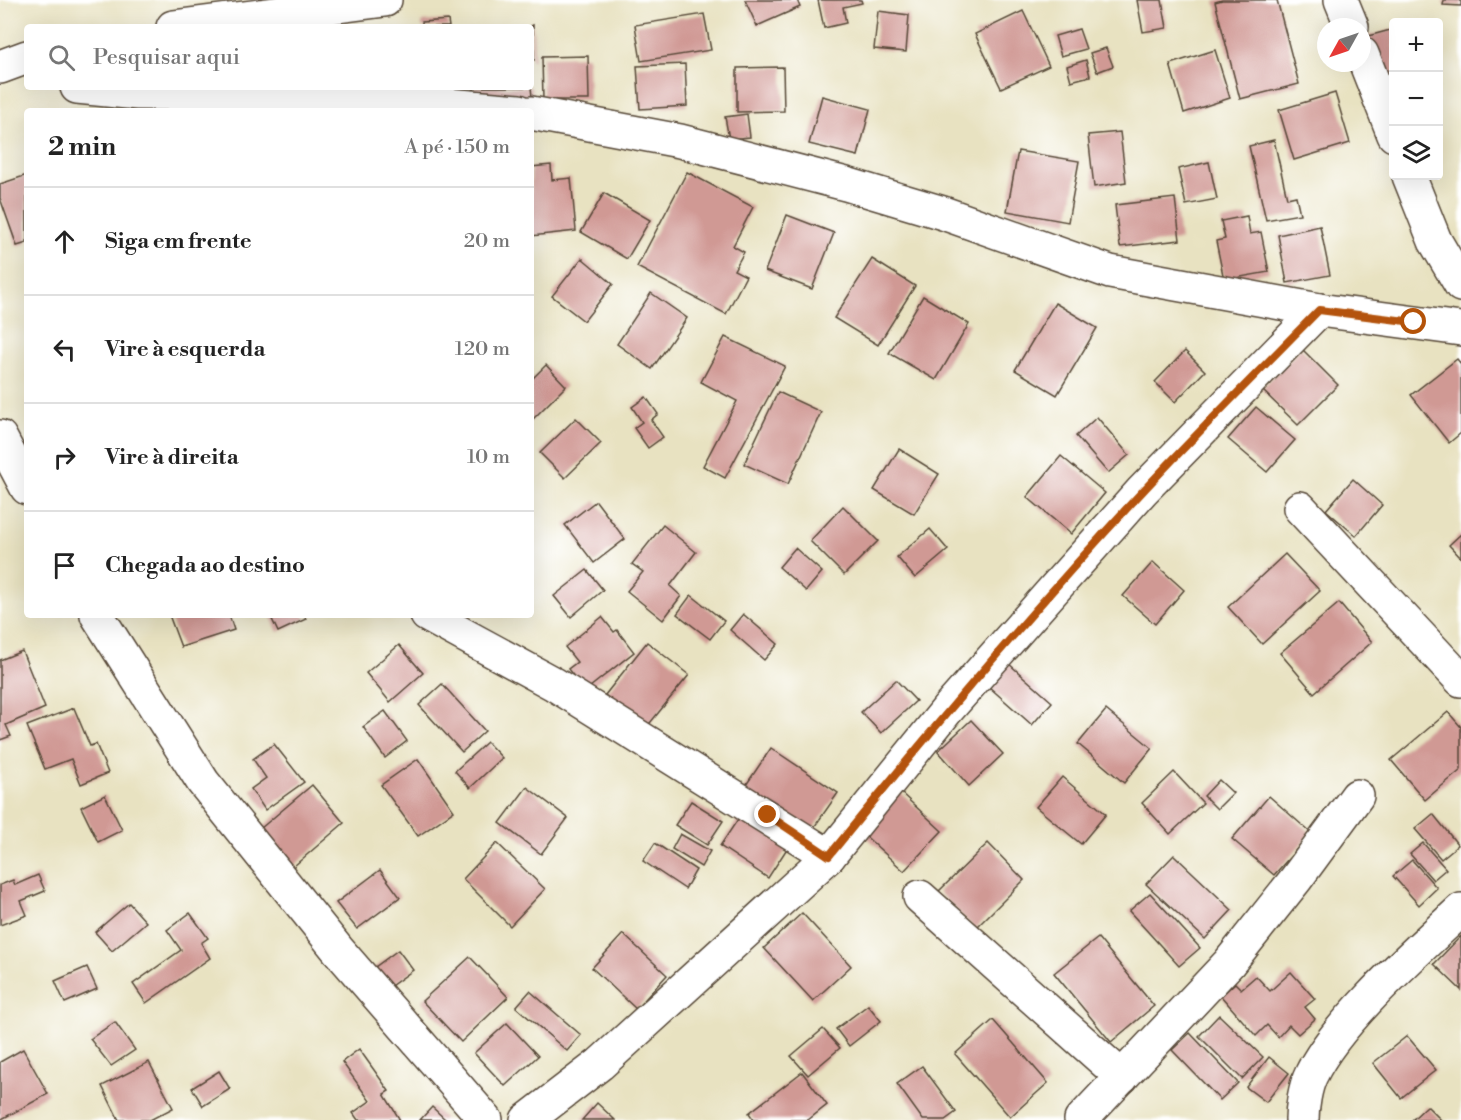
<!DOCTYPE html>
<html lang="pt">
<head>
<meta charset="utf-8">
<style>
  :root { --surface:#fff; --page:#f2f2f2; --text:#222; --muted:#767676; --line:#e0e0e0 }
  body { margin:0; font-family:"Libre Bodoni",serif; background:var(--page); color:var(--text) }
  .controls { position:absolute; right:18px; top:18px; display:grid; overflow:hidden; border-radius:6px; box-shadow:0 6px 24px #0002 }
  .controls button { width:54px; height:54px; display:grid; place-items:center; padding:0; border:0; border-bottom:2px solid var(--line); background:var(--surface); color:var(--text); font:30px sans-serif }
  .compass { position:absolute; left:1317px; top:18px; width:54px; height:54px; border-radius:50%; background:var(--surface); box-shadow:0 6px 24px #0002; rotate:230deg }
  .stop { position:absolute; width:18px; height:18px; margin:-14px; border:4px solid #b45309; border-radius:50%; background:#fff }
  .stop.end { background:#b45309; border-color:#fff; box-shadow:0 2px 6px #0008 }
  .list { margin:0; padding:0; list-style:none }
  h2 { display:flex; justify-content:space-between; align-items:center; height:78px; margin:0; padding:0 24px; font-size:26px }
  h2 small { font-size:20px; font-weight:400; color:var(--muted) }
  .list li { display:grid; grid-template-columns:39px 1fr auto; gap:18px; align-items:center; box-sizing:border-box; height:108px; padding:0 24px; border-top:2px solid var(--line) }
  .list b { display:block; font-size:22px; white-space:nowrap }
  .list em { font-size:20px; font-style:normal; color:var(--muted) }
  .icon { flex:none; width:33px; height:33px; fill:none; stroke:currentColor; stroke-width:2; stroke-linecap:round; stroke-linejoin:round }
  .map { position:relative; flex:none; width:1461px; height:1120px; overflow:hidden }
  .search { position:absolute; background:var(--surface); box-shadow:0 6px 24px #0002; left:24px; top:24px; width:510px; height:66px; display:flex; align-items:center; gap:15px; box-sizing:border-box; padding:0 21px; border-radius:6px; color:var(--muted); font-size:22px }
  .panel { position:absolute; background:var(--surface); box-shadow:0 6px 24px #0002; left:24px; top:108px; width:510px; height:510px; border-radius:6px }
  .map>svg:first-child { display:block }
  .building { fill:#d09994 }
  .lines { fill:none; stroke-linecap:round; stroke-linejoin:round }
  .minor-casing { stroke:#554636; stroke-width:36 }
  .minor { stroke:#fff; stroke-width:33 }
  .route { stroke:#b45309; stroke-width:8 }
</style>
</head>
<body>
<div class="map">
<svg width="1461" height="1120" viewBox="0 0 1461 1120">
  <rect width="100%" height="100%" fill="#fff"/>
  <filter id="ink" filterUnits="userSpaceOnUse"><feTurbulence type="fractalNoise" baseFrequency=".0167" numOctaves="2"/><feDisplacementMap in="SourceGraphic" scale="12" xChannelSelector="R" yChannelSelector="G"/><feConvolveMatrix kernelMatrix="1 2 1 2 8 2 1 2 1" color-interpolation-filters="sRGB"/></filter>
  <filter id="wash" filterUnits="userSpaceOnUse"><feTurbulence type="fractalNoise" baseFrequency=".008" numOctaves="4" result="noise"/><feDisplacementMap in="SourceGraphic" scale="24" xChannelSelector="R" yChannelSelector="G"/><feGaussianBlur stdDeviation="1.35" result="paint"/><feColorMatrix in="noise" values="0 0 0 0 0 0 0 0 0 0 0 0 0 0 0 0 0 1.4 0 .05"/><feComposite in="paint" operator="in"/></filter>
  <g filter="url(#wash)">
    <rect width="100%" height="100%" fill="#e8e2c1"/>
    <g id="blocks">
      <!-- building -->
      <g class="building">
        <polygon points="745,0 797,0 800,7 757,26"/>
        <polygon points="818,0 861,0 862,3 843,7 846,23 824,28"/>
        <polygon points="1137,0 1162,0 1167,28 1143,32"/>
        <polygon points="1222,0 1277,0 1299,84 1240,99 1215,2"/>
        <polygon points="1444,0 1461,0 1461,6 1443,5"/>
        <polygon points="878,11 909,15 906,52 874,49"/>
        <polygon points="1023,11 1049,66 1001,88 975,34"/>
        <polygon points="704,14 711,50 641,61 635,25"/>
        <polygon points="448,20 449,27 422,27 422,22"/>
        <polygon points="533,25 534,60 531,60 531,26"/>
        <polygon points="1079,29 1086,49 1061,56 1055,36"/>
        <polygon points="1394,29 1394,75 1381,79 1368,36"/>
        <polygon points="1106,48 1113,66 1097,72 1090,53"/>
        <polygon points="1215,50 1230,98 1184,113 1170,64"/>
        <polygon points="588,56 589,100 543,100 542,57"/>
        <polygon points="1086,60 1090,76 1071,81 1067,66"/>
        <polygon points="685,64 687,106 640,109 637,66"/>
        <polygon points="783,67 784,111 737,112 737,68"/>
        <polygon points="474,87 531,87 532,97 474,98"/>
        <polygon points="1335,93 1350,143 1294,160 1279,110"/>
        <polygon points="822,96 870,109 858,156 809,144"/>
        <polygon points="747,114 750,137 729,139 725,117"/>
        <polygon points="1120,132 1126,182 1094,187 1088,135"/>
        <polygon points="1274,140 1287,198 1296,196 1300,214 1266,220 1249,146"/>
        <polygon points="1018,151 1079,161 1068,222 1007,211"/>
        <polygon points="1209,162 1217,199 1186,205 1178,169"/>
        <polygon points="551,165 552,180 571,178 576,231 531,236 531,167"/>
        <polygon points="687,172 753,207 733,246 744,252 734,270 746,276 726,314 637,267"/>
        <polygon points="27,175 27,243 17,246 0,198 0,184"/>
        <polygon points="604,193 650,220 627,259 581,232"/>
        <polygon points="1175,198 1180,240 1120,247 1115,205"/>
        <polygon points="787,215 834,233 812,289 765,271"/>
        <polygon points="1247,216 1250,234 1261,232 1269,272 1224,280 1216,241 1225,239 1221,221"/>
        <polygon points="1320,226 1330,275 1287,283 1278,235"/>
        <polygon points="582,258 613,284 584,321 552,296"/>
        <polygon points="872,259 915,286 878,345 834,318"/>
        <polygon points="651,293 687,318 652,369 617,344"/>
        <polygon points="923,296 969,324 936,380 889,353"/>
        <polygon points="1055,303 1097,328 1057,395 1015,370"/>
        <polygon points="725,337 785,366 725,478 703,466 737,401 701,382"/>
        <polygon points="1301,348 1338,385 1298,425 1261,389"/>
        <polygon points="1185,351 1205,371 1175,402 1155,382"/>
        <polygon points="1457,359 1461,364 1461,433 1449,443 1411,395"/>
        <polygon points="546,365 566,386 531,421 531,380"/>
        <polygon points="778,392 821,412 788,484 744,464"/>
        <polygon points="646,397 658,414 651,420 663,437 648,448 634,428 642,422 632,407"/>
        <polygon points="1256,407 1295,440 1267,472 1228,439"/>
        <polygon points="1097,417 1129,455 1108,473 1076,436"/>
        <polygon points="576,418 601,443 565,478 540,453"/>
        <polygon points="899,449 939,474 914,514 874,490"/>
        <polygon points="1061,456 1105,493 1071,534 1027,497"/>
        <polygon points="1353,479 1382,505 1356,536 1326,510"/>
        <polygon points="596,501 625,539 594,563 565,525"/>
        <polygon points="843,506 878,541 844,575 810,541"/>
        <polygon points="663,525 696,552 670,586 681,596 663,620 627,591 643,572 632,564"/>
        <polygon points="930,529 948,550 915,578 897,557"/>
        <polygon points="1461,534 1461,558 1449,545"/>
        <polygon points="795,548 822,572 806,591 779,567"/>
        <polygon points="1285,554 1320,591 1262,644 1228,607"/>
        <polygon points="1153,562 1184,590 1155,624 1123,596"/>
        <polygon points="587,570 603,590 571,617 554,596"/>
        <polygon points="691,595 724,621 710,639 677,614"/>
        <polygon points="1339,603 1372,642 1314,693 1280,653"/>
        <polygon points="743,614 778,644 764,660 730,630"/>
        <polygon points="169,615 229,615 234,630 181,647"/>
        <polygon points="270,615 304,615 306,619 278,632"/>
        <polygon points="602,617 614,632 617,630 634,652 585,691 568,669 577,662 565,647"/>
        <polygon points="647,642 689,675 646,728 605,695"/>
        <polygon points="399,645 423,673 390,702 366,673"/>
        <polygon points="22,651 45,708 6,725 11,736 0,740 0,660"/>
        <polygon points="1008,663 1052,702 1032,725 988,686"/>
        <polygon points="896,680 916,701 881,733 861,712"/>
        <polygon points="442,684 485,731 462,752 419,705"/>
        <polygon points="74,708 90,746 96,744 108,773 81,784 71,759 45,769 27,726"/>
        <polygon points="1106,710 1152,748 1124,783 1078,744"/>
        <polygon points="385,711 407,741 385,758 363,727"/>
        <polygon points="1448,712 1461,727 1461,770 1425,800 1391,760"/>
        <polygon points="971,720 1003,754 969,786 938,751"/>
        <polygon points="487,742 502,758 470,788 455,771"/>
        <polygon points="274,744 304,782 265,810 251,789 266,778 253,759"/>
        <polygon points="771,748 838,793 808,836 742,791"/>
        <polygon points="418,759 454,811 418,836 381,785"/>
        <polygon points="1174,772 1203,803 1170,834 1142,803"/>
        <polygon points="1062,777 1106,814 1081,844 1036,807"/>
        <polygon points="1219,780 1233,793 1217,809 1204,796"/>
        <polygon points="312,785 344,823 287,872 254,834"/>
        <polygon points="527,787 568,818 541,854 500,823"/>
        <polygon points="899,791 942,831 904,871 861,832"/>
        <polygon points="105,795 122,830 98,842 81,807"/>
        <polygon points="1269,796 1311,833 1274,875 1232,839"/>
        <polygon points="691,801 723,821 707,845 675,825"/>
        <polygon points="1433,814 1458,845 1441,859 1415,829"/>
        <polygon points="740,816 788,847 768,878 720,846"/>
        <polygon points="680,834 710,851 701,867 672,849"/>
        <polygon points="497,843 545,889 510,926 463,879"/>
        <polygon points="655,843 696,870 685,889 643,861"/>
        <polygon points="988,843 1024,880 975,929 938,892"/>
        <polygon points="1423,843 1446,869 1433,880 1410,854"/>
        <polygon points="1174,855 1232,910 1205,939 1146,884"/>
        <polygon points="1412,860 1437,888 1419,905 1393,876"/>
        <polygon points="380,870 400,897 357,929 336,903"/>
        <polygon points="38,875 45,891 21,901 27,915 0,925 0,885 13,880 15,885"/>
        <polygon points="1150,893 1200,948 1179,966 1129,911"/>
        <polygon points="129,903 146,922 112,951 95,932"/>
        <polygon points="190,913 208,938 201,943 210,958 146,1003 133,984 181,950 167,930"/>
        <polygon points="802,913 851,966 813,1001 764,948"/>
        <polygon points="623,934 667,975 636,1009 592,968"/>
        <polygon points="1461,936 1461,990 1434,964"/>
        <polygon points="1098,938 1154,1006 1111,1042 1054,973"/>
        <polygon points="398,950 413,970 381,993 367,973"/>
        <polygon points="470,957 508,997 461,1042 422,1001"/>
        <polygon points="87,967 97,989 65,1003 55,981"/>
        <polygon points="1291,972 1315,999 1305,1007 1315,1019 1298,1034 1289,1025 1278,1037 1267,1025 1256,1036 1221,996 1235,983 1241,989 1256,976 1270,991"/>
        <polygon points="530,991 581,1035 567,1051 516,1007"/>
        <polygon points="868,1005 881,1021 849,1046 836,1029"/>
        <polygon points="1219,1015 1263,1057 1242,1079 1199,1036"/>
        <polygon points="993,1020 1048,1083 1010,1117 955,1054"/>
        <polygon points="115,1022 135,1050 111,1066 90,1039"/>
        <polygon points="507,1023 538,1056 505,1086 474,1053"/>
        <polygon points="823,1029 840,1048 808,1075 791,1056"/>
        <polygon points="1190,1033 1238,1083 1220,1100 1172,1050"/>
        <polygon points="1407,1036 1436,1070 1401,1098 1373,1063"/>
        <polygon points="23,1049 48,1094 0,1120 0,1062"/>
        <polygon points="359,1049 389,1091 384,1094 400,1120 358,1120 353,1113 370,1101 342,1062"/>
        <polygon points="1269,1057 1289,1073 1266,1102 1246,1087"/>
        <polygon points="149,1062 173,1108 150,1120 119,1120 102,1086"/>
        <polygon points="922,1066 956,1112 945,1120 923,1120 897,1084"/>
        <polygon points="219,1071 230,1089 203,1106 192,1088"/>
        <polygon points="802,1072 827,1105 808,1120 754,1120 749,1113"/>
        <polygon points="597,1103 615,1120 582,1120"/>
        <polygon points="1427,1106 1441,1120 1412,1120"/>
        <polygon points="432,1107 446,1120 420,1120"/>
      </g>
    </g>
  </g>
  <g filter="url(#ink)">
    <use href="#blocks" fill-opacity="0" stroke="#554636" stroke-width="1.5"/>
    <g class="lines">
      <!-- minor casing -->
      <g class="minor-casing">
        <g id="minor">
          <polyline points="1341,0 1352,27"/>
          <polyline points="173,27 385,0"/>
          <polyline points="1362,54 1394,135"/>
          <polyline points="0,67 27,57"/>
          <polyline points="77,87 138,93 316,94 519,111"/>
          <polyline points="531,113 680,141 846,184 943,213 1110,272 1319,310 1461,329"/>
          <polyline points="1409,176 1435,241 1461,285"/>
          <polyline points="0,437 27,488"/>
          <polyline points="1300,508 1461,680"/>
          <polyline points="97,615 203,782 338,950 486,1120"/>
          <polyline points="427,615 554,684 829,856"/>
          <polyline points="920,897 1122,1077"/>
          <polyline points="527,1120 600,1064 829,856 947,710 1056,587 1142,491 1319,310"/>
          <polyline points="1081,1120 1229,963 1296,879 1357,796"/>
          <path d="M1302,1120C1302,1108 1305,1087 1311,1075C1337,1021 1416,952 1461,910"/>
        </g>
      </g>
      <!-- minor -->
      <use href="#minor" class="minor"/>
    </g>
  </g>
  <g class="lines" filter="url(#ink)">
    <!-- route -->
    <path class="route" d="M768,815L829,856C930,731 1033,609 1142,492C1200,430 1260,370 1319,310L1414,322"/>
  </g>
</svg>
<div class="controls">
<button>+</button>
<button>−</button>
<button><svg class="icon" aria-label="layers" viewBox="0 0 24 24"><path d="M12 4l9 5-9 5-9-5zM3 14l9 5 9-5"/></svg></button>
</div>
<svg class="compass" viewBox="-18 -18 36 36"><path d="M0-13l5 13h-10z" fill="#e53935"/><path d="M0 13l5-13h-10z" fill="#767676"/></svg>
<div class="stop" style="left:1414px;top:322px"></div>
<div class="stop end" style="left:768px;top:815px"></div>
<div class="search"><svg class="icon" aria-label="search" viewBox="0 0 24 24"><circle cx="10" cy="10" r="6"/><path d="M15 15l6 6"/></svg>Pesquisar aqui</div>
<section class="panel">
<h2>2 min<small>A pé · 150 m</small></h2>
<ul class="list">
<li><svg class="icon" aria-label="ahead" viewBox="0 0 24 24"><path d="M12 20V5M6 11l6-6 6 6"/></svg><div><b>Siga em frente</b></div><em>20 m</em></li>
<li><svg class="icon" aria-label="left" viewBox="0 0 24 24"><path d="M17 20v-9H6M10 6l-5 5 5 5"/></svg><div><b>Vire à esquerda</b></div><em>120 m</em></li>
<li><svg class="icon" aria-label="right" viewBox="0 0 24 24"><path d="M7 20v-9h11M14 6l5 5-5 5"/></svg><div><b>Vire à direita</b></div><em>10 m</em></li>
<li><svg class="icon" aria-label="arrive" viewBox="0 0 24 24"><path d="M6 21V4h12l-3 4 3 4H6"/></svg><div><b>Chegada ao destino</b></div></li>
</ul>
</section>
</div>
</body>
</html>
